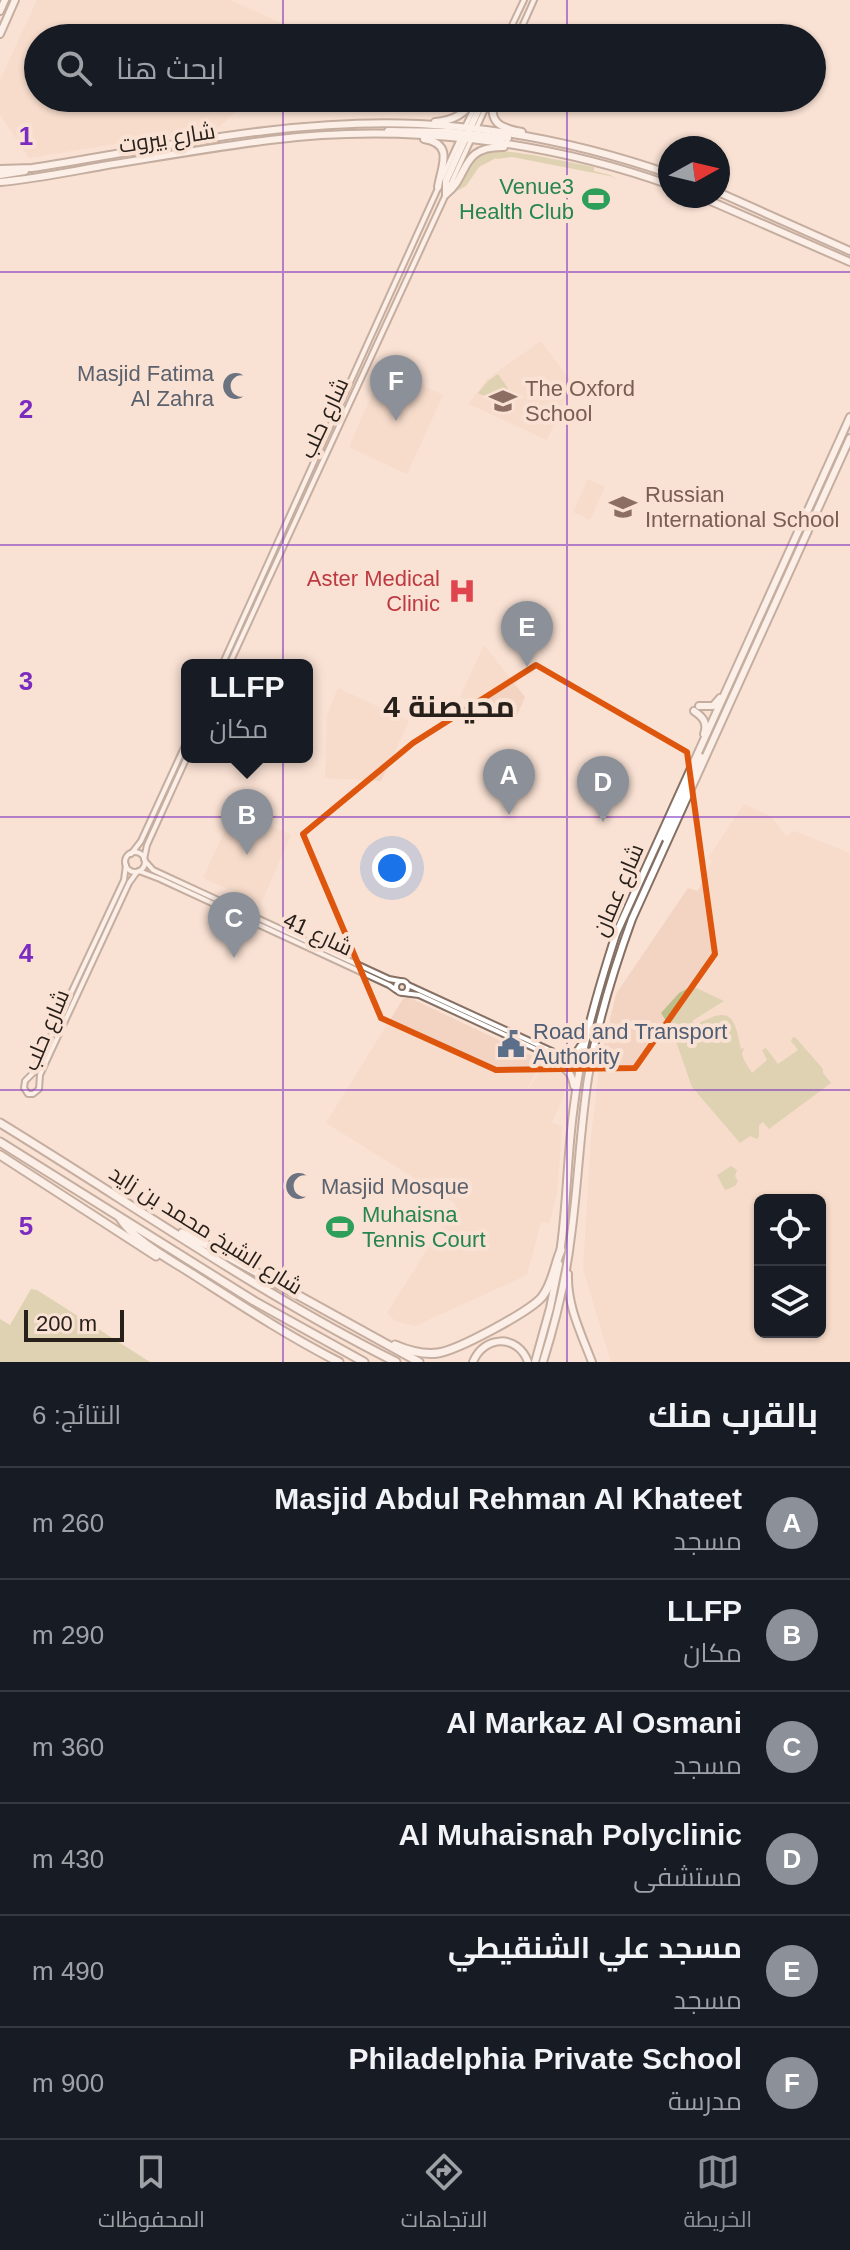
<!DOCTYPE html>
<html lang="ar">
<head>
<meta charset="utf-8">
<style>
  :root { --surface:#171b24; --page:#20242c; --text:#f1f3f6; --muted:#9ea1a6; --line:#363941; --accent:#8c9099 }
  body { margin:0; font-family:Arial,Cairo,sans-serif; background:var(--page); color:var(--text); direction:rtl }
  .controls { position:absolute; right:24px; bottom:24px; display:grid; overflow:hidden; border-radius:12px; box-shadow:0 2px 6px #0004 }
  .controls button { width:72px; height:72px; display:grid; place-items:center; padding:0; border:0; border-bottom:2px solid var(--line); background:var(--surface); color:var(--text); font:40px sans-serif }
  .compass { position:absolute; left:658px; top:136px; width:72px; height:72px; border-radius:50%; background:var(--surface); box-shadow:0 2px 6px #0004; rotate:82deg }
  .scale { position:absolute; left:24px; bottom:20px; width:100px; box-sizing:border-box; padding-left:8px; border:4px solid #28201b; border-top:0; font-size:22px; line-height:28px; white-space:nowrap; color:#28201b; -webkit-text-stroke:6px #f9e1d3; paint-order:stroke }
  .you { position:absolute; left:392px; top:868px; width:28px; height:28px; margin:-20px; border:6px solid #fff; border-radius:50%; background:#1a73e8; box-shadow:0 0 0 12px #1a73e833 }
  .badge { display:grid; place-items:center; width:52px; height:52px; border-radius:50%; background:var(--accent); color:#fff; font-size:26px; font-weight:700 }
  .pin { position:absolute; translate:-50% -66px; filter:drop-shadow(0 2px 4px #0008) }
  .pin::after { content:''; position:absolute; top:42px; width:28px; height:24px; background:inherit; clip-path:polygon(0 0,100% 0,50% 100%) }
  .popup { position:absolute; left:181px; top:659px; width:132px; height:104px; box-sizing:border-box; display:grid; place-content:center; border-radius:12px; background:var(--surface); filter:drop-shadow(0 2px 6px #0005); font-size:26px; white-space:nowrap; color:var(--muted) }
  .popup b { font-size:30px; color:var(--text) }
  .popup::after { content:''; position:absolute; left:50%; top:100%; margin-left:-16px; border:16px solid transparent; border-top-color:var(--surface) }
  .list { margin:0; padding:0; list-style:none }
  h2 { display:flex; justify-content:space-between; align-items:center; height:104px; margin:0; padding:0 32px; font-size:34px }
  h2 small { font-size:26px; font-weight:400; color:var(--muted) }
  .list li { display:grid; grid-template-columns:52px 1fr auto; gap:24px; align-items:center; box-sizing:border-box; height:112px; padding:0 32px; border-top:2px solid var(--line) }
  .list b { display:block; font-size:30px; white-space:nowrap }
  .list p { margin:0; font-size:26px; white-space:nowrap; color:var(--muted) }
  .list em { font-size:26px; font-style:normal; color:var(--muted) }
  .icon { flex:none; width:44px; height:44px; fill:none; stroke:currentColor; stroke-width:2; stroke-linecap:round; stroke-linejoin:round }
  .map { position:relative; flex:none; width:850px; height:1362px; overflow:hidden; direction:ltr }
  .search { position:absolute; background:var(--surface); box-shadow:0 2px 6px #0004; left:24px; right:24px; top:24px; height:88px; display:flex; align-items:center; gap:20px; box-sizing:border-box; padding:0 28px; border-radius:44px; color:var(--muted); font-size:30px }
  .sheet { height:776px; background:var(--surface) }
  nav { display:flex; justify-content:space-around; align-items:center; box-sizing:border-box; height:112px; border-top:2px solid var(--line); background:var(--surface); font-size:22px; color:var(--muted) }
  nav a { display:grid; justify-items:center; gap:4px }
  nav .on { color:var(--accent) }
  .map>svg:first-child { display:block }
  .built { fill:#f3d4c2; fill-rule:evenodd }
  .green { fill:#bcbf8b }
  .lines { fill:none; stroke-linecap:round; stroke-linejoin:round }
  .tertiary-casing { stroke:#857063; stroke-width:8 }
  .primary-casing { stroke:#857063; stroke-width:10 }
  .motorway-casing { stroke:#857063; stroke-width:11 }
  .tertiary { stroke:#fff; stroke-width:4 }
  .primary { stroke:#fff; stroke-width:6 }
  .motorway { stroke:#fff; stroke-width:7 }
  .marked { fill:none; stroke:#de560d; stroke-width:6; stroke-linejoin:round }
  .grid { fill:none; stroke:#7b2cbf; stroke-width:2; stroke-opacity:0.55 }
  .labels { text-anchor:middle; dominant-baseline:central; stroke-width:8; stroke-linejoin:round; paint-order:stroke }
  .street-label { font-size:22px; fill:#28201b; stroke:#f9e1d3 }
  .leisure-label { font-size:22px; fill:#27864d; stroke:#f9e1d3; text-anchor:end }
  .worship-label { font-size:22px; fill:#5b616d; stroke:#f9e1d3; text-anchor:end }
  .education-label { font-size:22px; fill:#785e54; stroke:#f9e1d3; text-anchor:start }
  .health-label { font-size:22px; fill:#be3a42; stroke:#f9e1d3; text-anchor:end }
  .service-label { font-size:22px; fill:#4e5e75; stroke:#f9e1d3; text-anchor:start }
  .district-label { font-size:30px; font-weight:bold; fill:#28201b; stroke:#f9e1d3 }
  .grid-label { font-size:26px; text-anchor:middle; font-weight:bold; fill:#7b2cbf; stroke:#f9e1d3; stroke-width:8; stroke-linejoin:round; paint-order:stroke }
</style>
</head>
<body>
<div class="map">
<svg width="850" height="1362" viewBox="0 0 850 1362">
  <rect width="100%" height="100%" fill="#f9e1d3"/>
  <!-- built -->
  <g class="built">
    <polygon points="37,0 230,0 281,23 274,38 38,38 38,98 246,98 242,106 219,127 29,158 0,115 0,80"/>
    <polygon points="541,341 567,376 574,381 547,440 469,404 487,379"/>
    <polygon points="384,367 443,395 407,474 349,447"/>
    <polygon points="588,479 605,487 590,520 573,512"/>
    <polygon points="484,645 525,697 515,720 460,697"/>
    <polygon points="338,688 409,721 381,781 325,778 327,715"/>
    <path d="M744,804L772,817L786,836L794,831L850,853V1362H611L583,1269L591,1137L600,1061L616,994L688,888L698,891L712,861L708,858ZM760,1200H820V1332H760Z"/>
    <polygon points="235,809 291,835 261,904 203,878"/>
    <polygon points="408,997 543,1061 524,1094 546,1063 562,1071 566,1082 563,1097 552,1123 562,1126 557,1194 549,1223 541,1222 527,1275 415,1326 395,1321 387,1313 456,1204 326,1123 403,999"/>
  </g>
  <!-- green -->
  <g class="green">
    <polygon points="496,150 533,155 594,167 594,171 610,175 617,180 610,176 512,157 497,159 496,158 479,167 466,186 455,192 463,173 477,157"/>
    <polygon points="498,374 508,388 500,404 478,393 488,381"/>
    <path d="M692,986L724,1001L692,1021L697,1026C705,1018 698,1024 708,1019C735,1006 736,1028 741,1049L744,1048L742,1054L744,1060L752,1073L767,1060L762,1050L766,1048L778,1064L798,1050L791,1041L792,1038L795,1037L823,1069V1073L831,1083L769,1129L763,1122L759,1125V1136L757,1139L750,1136L740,1143L692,1087L672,1030L661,1013L679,993Z"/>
    <polygon points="731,1166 737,1170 735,1176 738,1181 735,1186 725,1190 717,1175"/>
    <polygon points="31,1289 37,1290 150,1362 0,1362 0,1319 10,1325"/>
  </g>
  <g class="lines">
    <!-- tertiary casing -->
    <g class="tertiary-casing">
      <g id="tertiary">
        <polyline points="506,38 524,0"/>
        <polyline points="517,38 534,0"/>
        <polyline points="465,127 479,98"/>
        <polyline points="476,129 490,98"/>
        <polyline points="442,178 460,139"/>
        <polyline points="222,665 439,186"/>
        <polyline points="229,665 471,140"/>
        <circle cx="135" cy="862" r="10"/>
        <polyline points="131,854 141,841 187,741"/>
        <polyline points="144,859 147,845 187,757"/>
        <polyline points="145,861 153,870 389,979 400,981"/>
        <polyline points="126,865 124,880 34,1072 25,1081 24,1088 28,1094 33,1094 39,1089 40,1075 129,883 137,872"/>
        <polyline points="139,871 160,879 389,985 396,990"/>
        <circle cx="402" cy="987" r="6"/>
        <polyline points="408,985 580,1064"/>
        <polyline points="403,993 419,995 579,1069 591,1065"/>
      </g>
    </g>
    <!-- primary casing -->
    <g class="primary-casing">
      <g id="primary">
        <polyline points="0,11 5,0"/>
        <polyline points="0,34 15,0"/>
        <path d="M494,98C488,123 500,128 522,132"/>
        <path d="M435,122C453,121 466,114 475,98"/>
        <polyline points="388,131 450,132 508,138"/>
        <path d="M424,139C455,144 441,167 438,187"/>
        <path d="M0,169L32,168C159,148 290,118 419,124C505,128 589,146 670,174"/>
        <polyline points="0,175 25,171"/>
        <path d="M0,182C34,179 68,172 102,166C158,157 214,147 270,140C404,123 543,140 670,185"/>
        <polyline points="718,192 850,251"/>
        <polyline points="446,194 446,181 484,98"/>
        <path d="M446,194C470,176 459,146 504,147"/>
        <polyline points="699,196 850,262"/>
        <polyline points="699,706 713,706 720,698"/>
        <path d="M694,711C703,717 708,723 704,734"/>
        <polyline points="665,838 701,757"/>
        <path d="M546,1055C558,1068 570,1064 574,1086"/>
        <polyline points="565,1057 575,1055 581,1046"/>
        <path d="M560,1253C567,1207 567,1159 573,1113C580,1051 597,993 616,934L850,417"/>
        <path d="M568,1274C567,1306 581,1333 592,1362"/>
        <path d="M473,1362C484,1335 518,1334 528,1362"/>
        <polyline points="535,1362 550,1308 559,1264"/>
        <path d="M543,1362C556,1321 566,1279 571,1236C578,1184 580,1131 588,1078C597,1023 613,971 632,919L850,438"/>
      </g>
    </g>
    <!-- motorway casing -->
    <g class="motorway-casing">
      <g id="motorway">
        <path d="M0,1123C131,1203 258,1293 396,1362"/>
        <polyline points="0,1142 254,1301 364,1362"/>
        <polyline points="0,1155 156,1256"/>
        <path d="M120,1218C134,1241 171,1260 194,1275C241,1305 288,1336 339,1362"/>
        <polyline points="182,1233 207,1245 419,1362"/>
        <path d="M395,1345C409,1351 423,1355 438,1353C458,1350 529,1312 542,1297C553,1283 554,1266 561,1250"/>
      </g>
    </g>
    <!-- tertiary -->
    <use href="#tertiary" class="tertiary"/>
    <!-- primary -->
    <use href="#primary" class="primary"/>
    <!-- motorway -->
    <use href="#motorway" class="motorway"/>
  </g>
  <!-- marked area -->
  <path d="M0 0H850V1362H0ZM536,665L687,752L715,954L635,1068L496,1070L381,1018L303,834L413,743Z" fill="#f9e1d3" fill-opacity=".55" fill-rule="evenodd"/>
  <path class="marked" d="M536,665L687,752L715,954L635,1068L496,1070L381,1018L303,834L413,743Z"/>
  <!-- grid -->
  <path class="grid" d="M283,0V38M567,0V38M283,98V1362M567,98V1362M0,272H850M0,545H850M0,817H850M0,1090H850"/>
  <!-- icons -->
  <defs>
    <g id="stadium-bare" transform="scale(2.16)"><path d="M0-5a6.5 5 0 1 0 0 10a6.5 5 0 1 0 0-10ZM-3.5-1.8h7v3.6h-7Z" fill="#2e9e5b" stroke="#f9e1d3" stroke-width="2.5" paint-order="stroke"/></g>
    <g id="mosque-bare" transform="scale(2.16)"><path d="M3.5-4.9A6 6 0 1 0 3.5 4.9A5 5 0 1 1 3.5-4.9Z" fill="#6b7280" stroke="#f9e1d3" stroke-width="2.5" paint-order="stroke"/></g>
    <g id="school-bare" transform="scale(2.16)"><path d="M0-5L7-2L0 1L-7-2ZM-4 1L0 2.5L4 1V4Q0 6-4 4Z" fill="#8d6e63" stroke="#f9e1d3" stroke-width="2.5" paint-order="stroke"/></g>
    <g id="hospital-bare" transform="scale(2.16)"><path d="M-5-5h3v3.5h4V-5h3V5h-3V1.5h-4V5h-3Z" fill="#e0444e" stroke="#f9e1d3" stroke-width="2.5" paint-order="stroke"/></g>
    <g id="civic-bare" transform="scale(2.16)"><path d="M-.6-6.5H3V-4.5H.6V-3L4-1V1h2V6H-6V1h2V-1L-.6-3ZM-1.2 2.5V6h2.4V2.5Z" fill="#5c6f8a" stroke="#f9e1d3" stroke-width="2.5" paint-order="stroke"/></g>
  </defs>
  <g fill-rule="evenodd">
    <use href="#stadium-bare" x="596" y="199"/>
    <use href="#mosque-bare" x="236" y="386"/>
    <use href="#school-bare" x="503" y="401"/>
    <use href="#school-bare" x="623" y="507"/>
    <use href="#hospital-bare" x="462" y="591"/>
    <use href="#civic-bare" x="511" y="1044"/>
    <use href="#mosque-bare" x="299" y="1186"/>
    <use href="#stadium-bare" x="340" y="1227"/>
  </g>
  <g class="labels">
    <!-- street labels -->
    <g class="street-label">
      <text transform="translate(167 138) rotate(-9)">شارع بيروت</text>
      <text transform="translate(324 418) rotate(-65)">شارع حلب</text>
      <text transform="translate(618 890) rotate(-67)">شارع عمان</text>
      <text transform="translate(318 934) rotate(25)">شارع 41</text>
      <text transform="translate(46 1030) rotate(-67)">شارع حلب</text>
      <text transform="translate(206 1230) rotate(32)">شارع الشيخ محمد بن زايد</text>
    </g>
    <!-- leisure labels -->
    <g class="leisure-label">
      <text x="574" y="186">Venue3<tspan x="574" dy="25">Health Club</tspan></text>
      <text x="362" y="1214" text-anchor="start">Muhaisna<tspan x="362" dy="25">Tennis Court</tspan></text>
    </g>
    <!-- worship labels -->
    <g class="worship-label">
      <text x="214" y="373">Masjid Fatima<tspan x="214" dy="25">Al Zahra</tspan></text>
      <text x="321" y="1186" text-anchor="start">Masjid Mosque</text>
    </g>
    <!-- education labels -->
    <g class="education-label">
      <text x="525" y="388">The Oxford<tspan x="525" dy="25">School</tspan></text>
      <text x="645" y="494">Russian<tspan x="645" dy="25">International School</tspan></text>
    </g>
    <!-- health labels -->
    <g class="health-label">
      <text x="440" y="578">Aster Medical<tspan x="440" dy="25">Clinic</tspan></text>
    </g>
    <!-- service labels -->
    <g class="service-label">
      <text x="533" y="1031">Road and Transport<tspan x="533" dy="25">Authority</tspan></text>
    </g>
    <!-- district labels -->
    <g class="district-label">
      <text x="449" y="706">محيصنة 4</text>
    </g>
  </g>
  <g class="grid-label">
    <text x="26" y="145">1</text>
    <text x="26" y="418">2</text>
    <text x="26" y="690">3</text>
    <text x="26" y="962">4</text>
    <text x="26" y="1235">5</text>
  </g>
</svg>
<div class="controls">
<button><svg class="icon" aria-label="locate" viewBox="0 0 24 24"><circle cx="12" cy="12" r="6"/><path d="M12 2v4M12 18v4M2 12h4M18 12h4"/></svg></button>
<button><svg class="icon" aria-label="layers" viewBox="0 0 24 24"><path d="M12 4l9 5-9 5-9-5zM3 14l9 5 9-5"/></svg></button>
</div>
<svg class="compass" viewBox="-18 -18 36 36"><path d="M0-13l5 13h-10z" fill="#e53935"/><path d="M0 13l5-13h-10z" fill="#9ea1a6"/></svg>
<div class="scale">200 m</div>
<div class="you"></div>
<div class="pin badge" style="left:509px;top:815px">A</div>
<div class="pin badge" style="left:247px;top:855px">B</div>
<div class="popup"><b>LLFP</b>مكان</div>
<div class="pin badge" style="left:234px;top:958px">C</div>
<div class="pin badge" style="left:603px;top:822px">D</div>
<div class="pin badge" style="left:527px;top:667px">E</div>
<div class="pin badge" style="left:396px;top:421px">F</div>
<div class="search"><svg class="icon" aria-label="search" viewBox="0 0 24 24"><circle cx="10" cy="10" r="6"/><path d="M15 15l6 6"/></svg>ابحث هنا</div>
</div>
<section class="sheet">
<h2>بالقرب منك<small>النتائج: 6</small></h2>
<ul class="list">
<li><span class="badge">A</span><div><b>Masjid Abdul Rehman Al Khateet</b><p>مسجد</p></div><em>260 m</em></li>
<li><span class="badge">B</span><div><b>LLFP</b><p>مكان</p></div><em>290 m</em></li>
<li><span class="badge">C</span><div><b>Al Markaz Al Osmani</b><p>مسجد</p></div><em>360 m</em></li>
<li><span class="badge">D</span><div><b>Al Muhaisnah Polyclinic</b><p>مستشفى</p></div><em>430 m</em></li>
<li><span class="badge">E</span><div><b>مسجد علي الشنقيطي</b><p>مسجد</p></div><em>490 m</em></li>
<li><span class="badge">F</span><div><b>Philadelphia Private School</b><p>مدرسة</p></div><em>900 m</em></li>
</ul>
</section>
<nav>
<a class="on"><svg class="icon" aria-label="map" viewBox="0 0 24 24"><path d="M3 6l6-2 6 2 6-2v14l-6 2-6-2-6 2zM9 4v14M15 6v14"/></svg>الخريطة</a>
<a><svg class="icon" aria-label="directions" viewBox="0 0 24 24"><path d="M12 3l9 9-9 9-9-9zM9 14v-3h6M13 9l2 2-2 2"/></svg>الاتجاهات</a>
<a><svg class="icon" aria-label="saved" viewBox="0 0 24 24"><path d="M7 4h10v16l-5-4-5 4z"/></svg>المحفوظات</a>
</nav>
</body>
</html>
